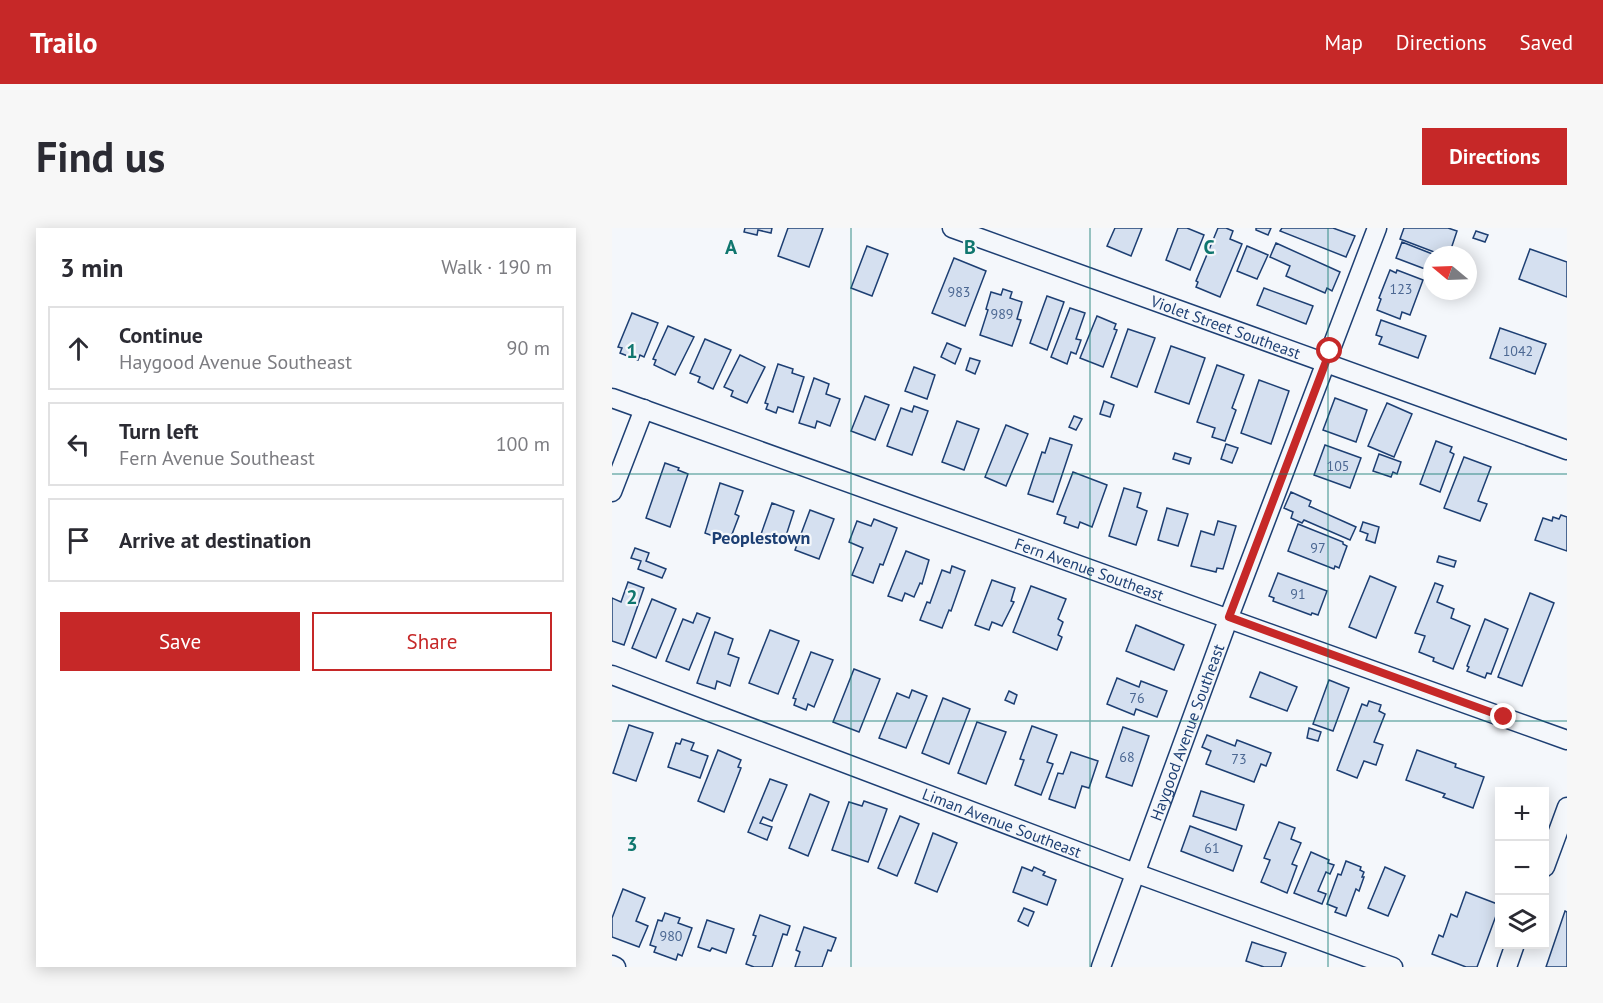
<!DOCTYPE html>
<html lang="en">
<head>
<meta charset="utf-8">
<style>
  :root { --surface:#fff; --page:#f7f7f7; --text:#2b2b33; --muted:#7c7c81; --line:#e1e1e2; --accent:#c62828 }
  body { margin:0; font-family:"PT Sans",sans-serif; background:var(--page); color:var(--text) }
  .controls { position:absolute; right:18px; bottom:18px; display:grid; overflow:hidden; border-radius:0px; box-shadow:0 3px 15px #0003 }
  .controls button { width:54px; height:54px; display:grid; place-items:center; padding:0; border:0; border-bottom:2px solid var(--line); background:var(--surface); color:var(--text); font:30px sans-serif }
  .compass { position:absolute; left:811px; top:18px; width:54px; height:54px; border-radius:50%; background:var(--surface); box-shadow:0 3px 15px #0003; rotate:289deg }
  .stop { position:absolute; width:18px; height:18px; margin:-14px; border:4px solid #c62828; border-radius:50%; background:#fff }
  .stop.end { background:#c62828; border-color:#fff; box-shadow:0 2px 6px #0008 }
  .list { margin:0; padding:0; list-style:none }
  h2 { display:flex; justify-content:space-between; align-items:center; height:78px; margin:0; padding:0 24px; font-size:26px }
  h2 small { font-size:20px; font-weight:400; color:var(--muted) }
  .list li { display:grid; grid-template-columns:39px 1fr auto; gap:18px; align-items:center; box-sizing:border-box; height:84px; margin:0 12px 12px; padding:0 12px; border:2px solid var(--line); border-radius:0px }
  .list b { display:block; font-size:22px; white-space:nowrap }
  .list p { margin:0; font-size:20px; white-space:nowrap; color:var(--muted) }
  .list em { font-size:20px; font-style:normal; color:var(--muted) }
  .actions { display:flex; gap:12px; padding:18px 24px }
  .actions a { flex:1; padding:14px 0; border:2px solid var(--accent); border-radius:0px; text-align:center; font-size:21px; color:var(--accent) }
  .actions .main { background:var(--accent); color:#fff }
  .icon { flex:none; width:33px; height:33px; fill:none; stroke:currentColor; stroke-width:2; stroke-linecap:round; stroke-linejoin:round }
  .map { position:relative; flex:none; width:955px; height:739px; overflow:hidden; border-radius:0px }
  header { display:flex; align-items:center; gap:36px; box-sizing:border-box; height:84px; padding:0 30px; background:var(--accent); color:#fff }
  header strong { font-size:28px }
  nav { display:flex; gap:33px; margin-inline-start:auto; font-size:21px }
  .intro { display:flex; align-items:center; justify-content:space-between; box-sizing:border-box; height:144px; padding:0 36px }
  h1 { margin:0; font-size:42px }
  .button { padding:15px 27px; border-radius:0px; background:var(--accent); color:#fff; font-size:21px; font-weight:700 }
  main { display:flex; gap:36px; padding:0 36px }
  aside { flex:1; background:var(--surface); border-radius:0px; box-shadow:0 3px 15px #0003 }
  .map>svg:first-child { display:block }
  .building { fill:#d5e0f0; stroke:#1d3f73; stroke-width:1.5 }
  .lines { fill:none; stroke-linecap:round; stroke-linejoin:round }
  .street-casing { stroke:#1d3f73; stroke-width:21 }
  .street { stroke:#f4f7fb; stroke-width:18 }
  .route { stroke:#c62828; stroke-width:8 }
  .grid { fill:none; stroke:#0f766e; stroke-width:1.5; stroke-opacity:0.55 }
  .labels { text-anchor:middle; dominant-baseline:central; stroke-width:4.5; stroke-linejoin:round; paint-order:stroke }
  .number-label { font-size:14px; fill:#4b6792 }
  .street-label { font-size:16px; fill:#1d3f73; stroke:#f4f7fb }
  .neighbourhood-label { font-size:18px; font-weight:bold; fill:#1d3f73; stroke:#f4f7fb }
  .grid-label { font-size:20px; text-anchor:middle; font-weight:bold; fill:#0f766e; stroke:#f4f7fb; stroke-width:4.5; stroke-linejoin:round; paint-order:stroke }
</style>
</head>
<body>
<header>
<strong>Trailo</strong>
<nav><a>Map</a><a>Directions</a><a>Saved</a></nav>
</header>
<div class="intro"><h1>Find us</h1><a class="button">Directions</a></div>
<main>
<aside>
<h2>3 min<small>Walk · 190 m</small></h2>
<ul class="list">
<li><svg class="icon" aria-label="ahead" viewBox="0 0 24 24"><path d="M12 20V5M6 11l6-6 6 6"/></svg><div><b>Continue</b><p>Haygood Avenue Southeast</p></div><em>90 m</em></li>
<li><svg class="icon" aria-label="left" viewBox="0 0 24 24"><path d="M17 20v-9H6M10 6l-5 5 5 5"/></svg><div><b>Turn left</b><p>Fern Avenue Southeast</p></div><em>100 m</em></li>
<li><svg class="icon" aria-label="arrive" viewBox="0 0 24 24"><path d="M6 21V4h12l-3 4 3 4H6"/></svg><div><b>Arrive at destination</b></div></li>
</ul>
<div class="actions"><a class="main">Save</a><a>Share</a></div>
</aside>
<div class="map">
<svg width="955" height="739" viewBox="0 0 955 739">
  <rect width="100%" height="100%" fill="#f4f7fb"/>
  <!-- building -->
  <g class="building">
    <polygon points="133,0 160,0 159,5 146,2 145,7 132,4"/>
    <polygon points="176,0 211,0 197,39 166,28"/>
    <polygon points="503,0 530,0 519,28 495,18"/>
    <polygon points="566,0 575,0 592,7 578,42 554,32"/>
    <polygon points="606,0 614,0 621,3 618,11 630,16 608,69 584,59 586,54 584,53"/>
    <polygon points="644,0 659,0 656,7 644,2"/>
    <polygon points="670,0 721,0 743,8 734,29 668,3"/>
    <polygon points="792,0 836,0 845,3 837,27 830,27 788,11"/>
    <polygon points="864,3 876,7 873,14 861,10"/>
    <polygon points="790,14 823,27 820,27 818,46 812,44 813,41 784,30"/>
    <polygon points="664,15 728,44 720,63 715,60 713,65 674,48 678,38 658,29"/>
    <polygon points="255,18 276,26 260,68 239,60"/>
    <polygon points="635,18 656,27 645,51 625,43"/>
    <polygon points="918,21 955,34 955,69 907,51"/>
    <polygon points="342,30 374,43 353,98 320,85"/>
    <polygon points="778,42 784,45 785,42 811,52 798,87 790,84 788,91 765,82 769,71 767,70"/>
    <polygon points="652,60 701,78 694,96 645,77"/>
    <polygon points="391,61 400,64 398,70 410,74 405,91 409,92 400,118 368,107 376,82 374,81 379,64 389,67"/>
    <polygon points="435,68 452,74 435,122 418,115"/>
    <polygon points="458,80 473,85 464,111 469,112 464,126 459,124 455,136 439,129"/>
    <polygon points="20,85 46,95 32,129 28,127 26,132 8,125 10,120 6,119"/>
    <polygon points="485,88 504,96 502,101 505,102 491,139 468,130"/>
    <polygon points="769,92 814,108 806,130 767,116 770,109 764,107"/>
    <polygon points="56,98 82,109 63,147 42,137 44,132 41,131"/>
    <polygon points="888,100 934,116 923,146 878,130"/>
    <polygon points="516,101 543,110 525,159 499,149"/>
    <polygon points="93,111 119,122 101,161 86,154 88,149 78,145"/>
    <polygon points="335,115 349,121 343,136 329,129"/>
    <polygon points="559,118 593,130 577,176 543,164"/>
    <polygon points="128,127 153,139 135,175 119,168 121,163 112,159"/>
    <polygon points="358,130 368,133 363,146 354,142"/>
    <polygon points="166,136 181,141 180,145 192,149 181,184 166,179 164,185 154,181 156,176 153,175"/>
    <polygon points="605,137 632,147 620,180 624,182 613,213 600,209 603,200 585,194"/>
    <polygon points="302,139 323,147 315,171 293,163"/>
    <polygon points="202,150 217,156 214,166 228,171 218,198 205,193 203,200 187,195"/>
    <polygon points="647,152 677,163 659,216 629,205"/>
    <polygon points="253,168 277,177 263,212 239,203"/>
    <polygon points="723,170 755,182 744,214 711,202"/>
    <polygon points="492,173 502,177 498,189 488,186"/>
    <polygon points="775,175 800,186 782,229 756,218"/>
    <polygon points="302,178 316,183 300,227 275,218 289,180 300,184"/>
    <polygon points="462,188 470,191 464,202 457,199"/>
    <polygon points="345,193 367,201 352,242 330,234"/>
    <polygon points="394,197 416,206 394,258 373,249"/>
    <polygon points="438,210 460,217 441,274 416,266 430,224 433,225"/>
    <polygon points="824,213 840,219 838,224 842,226 828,264 808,256"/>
    <polygon points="614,216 626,220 620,235 609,231"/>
    <polygon points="713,217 749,230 738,260 702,247"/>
    <polygon points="563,225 579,230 577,236 561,231"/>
    <polygon points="767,226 789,234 785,246 781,244 779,249 761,243"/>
    <polygon points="852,229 879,239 866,273 875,276 868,293 832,280"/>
    <polygon points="53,235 67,240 66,242 76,246 58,299 34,290"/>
    <polygon points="461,244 495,257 480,299 468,294 466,300 452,295 454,289 445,286"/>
    <polygon points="108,255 131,263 123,286 127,288 117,314 93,305"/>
    <polygon points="512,260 529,265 525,279 535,283 524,317 497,308"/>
    <polygon points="679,264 699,273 697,278 744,299 738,312 692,292 690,295 679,290 681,284 672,280"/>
    <polygon points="160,275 182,283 171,317 148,309"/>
    <polygon points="555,280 576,286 566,318 546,312"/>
    <polygon points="198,282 222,291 207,331 183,322"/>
    <polygon points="949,287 955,289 955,323 923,312 931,290 940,293 941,289 947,291"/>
    <polygon points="262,291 285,300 271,337 268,336 261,355 240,347 251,320 237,314 245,293 259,298"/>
    <polygon points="606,293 624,298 611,341 605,340 604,344 579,338 589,303 602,307"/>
    <polygon points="751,294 767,299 763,315 754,312 756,306 748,303"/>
    <polygon points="686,296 731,314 731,316 735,318 727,340 723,338 722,341 676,323"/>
    <polygon points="23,320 37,325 34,333 54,341 50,350 26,341 29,333 19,330"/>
    <polygon points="294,323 317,332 310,356 308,355 302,369 293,365 290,373 276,368"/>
    <polygon points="827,328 844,333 842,339 825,334"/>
    <polygon points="340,338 353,343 339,383 337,382 330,400 308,392 315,374 318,375 330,342 338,345"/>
    <polygon points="666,345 715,363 706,387 700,385 699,387 661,373 662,370 657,368"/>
    <polygon points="758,348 784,359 764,410 737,399"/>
    <polygon points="380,352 403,360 399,373 402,374 390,398 380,394 377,402 363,397"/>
    <polygon points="16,354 32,360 12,417 0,413 0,370 9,374"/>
    <polygon points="823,355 831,358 825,374 842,381 839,390 858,398 841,441 821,433 822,430 807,424 813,408 803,405"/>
    <polygon points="419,358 454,371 446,391 451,394 446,407 450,409 445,422 401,404"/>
    <polygon points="918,365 942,375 910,458 886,449"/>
    <polygon points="40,371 64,381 44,430 20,420"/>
    <polygon points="85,385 98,390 77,442 54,433 71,391 81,395"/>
    <polygon points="873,391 896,401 879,446 875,445 873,450 855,443 857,439 855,438"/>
    <polygon points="524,397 572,417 562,442 514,423"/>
    <polygon points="158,402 187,413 166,466 137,455"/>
    <polygon points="103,404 121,411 116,426 127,430 118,458 105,453 103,461 85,455"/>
    <polygon points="199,424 221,432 202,479 196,476 194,482 182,477 184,471 181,470"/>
    <polygon points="242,441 268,451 247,504 221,494"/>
    <polygon points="648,444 685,459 675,483 638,469"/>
    <polygon points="505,450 527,459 529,453 555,463 545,489 524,481 522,487 495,476"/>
    <polygon points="717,452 737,460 721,503 701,496"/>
    <polygon points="300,462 315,468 294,520 267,510 285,465 297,470"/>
    <polygon points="397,463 405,467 402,476 393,472"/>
    <polygon points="331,470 358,481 337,536 310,525"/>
    <polygon points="757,473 769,477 767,483 773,486 762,514 771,517 764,537 752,533 745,550 725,542 750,476 755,478"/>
    <polygon points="365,494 394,504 374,556 346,545"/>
    <polygon points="17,497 41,505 24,553 1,545"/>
    <polygon points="420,498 445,507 435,534 441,536 429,567 403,557 412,532 408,531"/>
    <polygon points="511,499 537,508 520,558 494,549"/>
    <polygon points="697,500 709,504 706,513 695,510"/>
    <polygon points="595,507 623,518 625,512 659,525 654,538 649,536 642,554 594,536 599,523 590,519"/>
    <polygon points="70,511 82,515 79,522 96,528 88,550 56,539 64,515 68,516"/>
    <polygon points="106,522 129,532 126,539 129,540 112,584 86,573"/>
    <polygon points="805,522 844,536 843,539 872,549 861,580 831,569 833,566 794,552"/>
    <polygon points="459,524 486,533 477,560 470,558 463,580 437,571 446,545 451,546"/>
    <polygon points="158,551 175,557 160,593 151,589 148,595 160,599 155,612 136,604"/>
    <polygon points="589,563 632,577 624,602 581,588"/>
    <polygon points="198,566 217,574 196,628 177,620"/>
    <polygon points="252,573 275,581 256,634 220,622 237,574 250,578"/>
    <polygon points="288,588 307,596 285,648 266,640"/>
    <polygon points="667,594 683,600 679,611 689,615 680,636 685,638 675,665 649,654 658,632 652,630"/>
    <polygon points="578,598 630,618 621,643 569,623"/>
    <polygon points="321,605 345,615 325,664 303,655"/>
    <polygon points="699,624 717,632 716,635 722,637 718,646 714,644 706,663 714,666 710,676 682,665"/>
    <polygon points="734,633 749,639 748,642 752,644 750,649 752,649 747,663 744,661 734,688 723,684 725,680 715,676 726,646 729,647"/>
    <polygon points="410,639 420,643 422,639 433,644 431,647 444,652 435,677 401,664"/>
    <polygon points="773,639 793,648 776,688 756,680"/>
    <polygon points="11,661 33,670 24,693 36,698 27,719 0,709 0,690"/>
    <polygon points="854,664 888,677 865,739 854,739 820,726 827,707 831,709 839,686 845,689"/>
    <polygon points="412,680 422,684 416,698 406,693"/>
    <polygon points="953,683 955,684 955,739 934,739"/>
    <polygon points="53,685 68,690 66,695 80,700 70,728 66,726 64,732 42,724 44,719 38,717 46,692 50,693"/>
    <polygon points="148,687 178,698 175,707 171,706 160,739 142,739 134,736 144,708 141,707"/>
    <polygon points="95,692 122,701 114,725 100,720 98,723 86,719"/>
    <polygon points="192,699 224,710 219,723 216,722 210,739 183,739 188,724 184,722"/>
    <polygon points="640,714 674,725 669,739 652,739 634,733"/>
  </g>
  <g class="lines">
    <!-- street casing -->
    <g class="street-casing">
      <g id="street">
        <path id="s1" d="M340,0L955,222"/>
        <path id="s2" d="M0,170L955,512"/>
        <polyline points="0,264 32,181"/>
        <path id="s3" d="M0,447L523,645L781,739"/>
        <polyline points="933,639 955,579"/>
        <polyline points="0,737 4,739"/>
        <path id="s4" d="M489,739L617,389L765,0"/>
        <polyline points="895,739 903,716"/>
      </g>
    </g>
    <!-- street -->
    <use href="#street" class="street"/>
  </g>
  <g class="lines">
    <!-- route -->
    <polyline class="route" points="718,123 617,389 892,489"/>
  </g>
  <!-- grid -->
  <path class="grid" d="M239,0V739M478,0V739M716,0V739M0,246H955M0,493H955"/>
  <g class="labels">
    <!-- number labels -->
    <g class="number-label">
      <text x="789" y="61">123</text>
      <text x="347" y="64">983</text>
      <text x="390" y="86">989</text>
      <text x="906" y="123">1042</text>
      <text x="726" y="238">105</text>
      <text x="706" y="320">97</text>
      <text x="686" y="366">91</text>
      <text x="525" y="470">76</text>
      <text x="515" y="529">68</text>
      <text x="627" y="531">73</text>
      <text x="600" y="620">61</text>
      <text x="59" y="708">980</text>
    </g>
    <!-- street labels -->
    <g class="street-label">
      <text stroke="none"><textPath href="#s1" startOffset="291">Violet Street Southeast</textPath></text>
      <text stroke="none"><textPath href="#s2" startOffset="507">Fern Avenue Southeast</textPath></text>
      <text stroke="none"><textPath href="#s4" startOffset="250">Haygood Avenue Southeast</textPath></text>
      <text stroke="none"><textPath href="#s3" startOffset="417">Liman Avenue Southeast</textPath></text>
    </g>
    <!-- neighbourhood labels -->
    <g class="neighbourhood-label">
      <text x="149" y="309">Peoplestown</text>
    </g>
  </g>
  <g class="grid-label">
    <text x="119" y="26">A</text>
    <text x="358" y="26">B</text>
    <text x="597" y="26">C</text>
    <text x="20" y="130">1</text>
    <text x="20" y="376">2</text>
    <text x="20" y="623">3</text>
  </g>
</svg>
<div class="controls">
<button>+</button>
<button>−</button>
<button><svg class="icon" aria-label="layers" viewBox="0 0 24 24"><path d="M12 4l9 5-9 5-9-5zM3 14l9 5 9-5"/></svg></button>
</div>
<svg class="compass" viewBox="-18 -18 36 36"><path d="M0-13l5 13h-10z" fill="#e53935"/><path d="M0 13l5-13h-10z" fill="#7c7c81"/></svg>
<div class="stop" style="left:718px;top:123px"></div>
<div class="stop end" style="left:892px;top:489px"></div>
</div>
</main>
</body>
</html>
